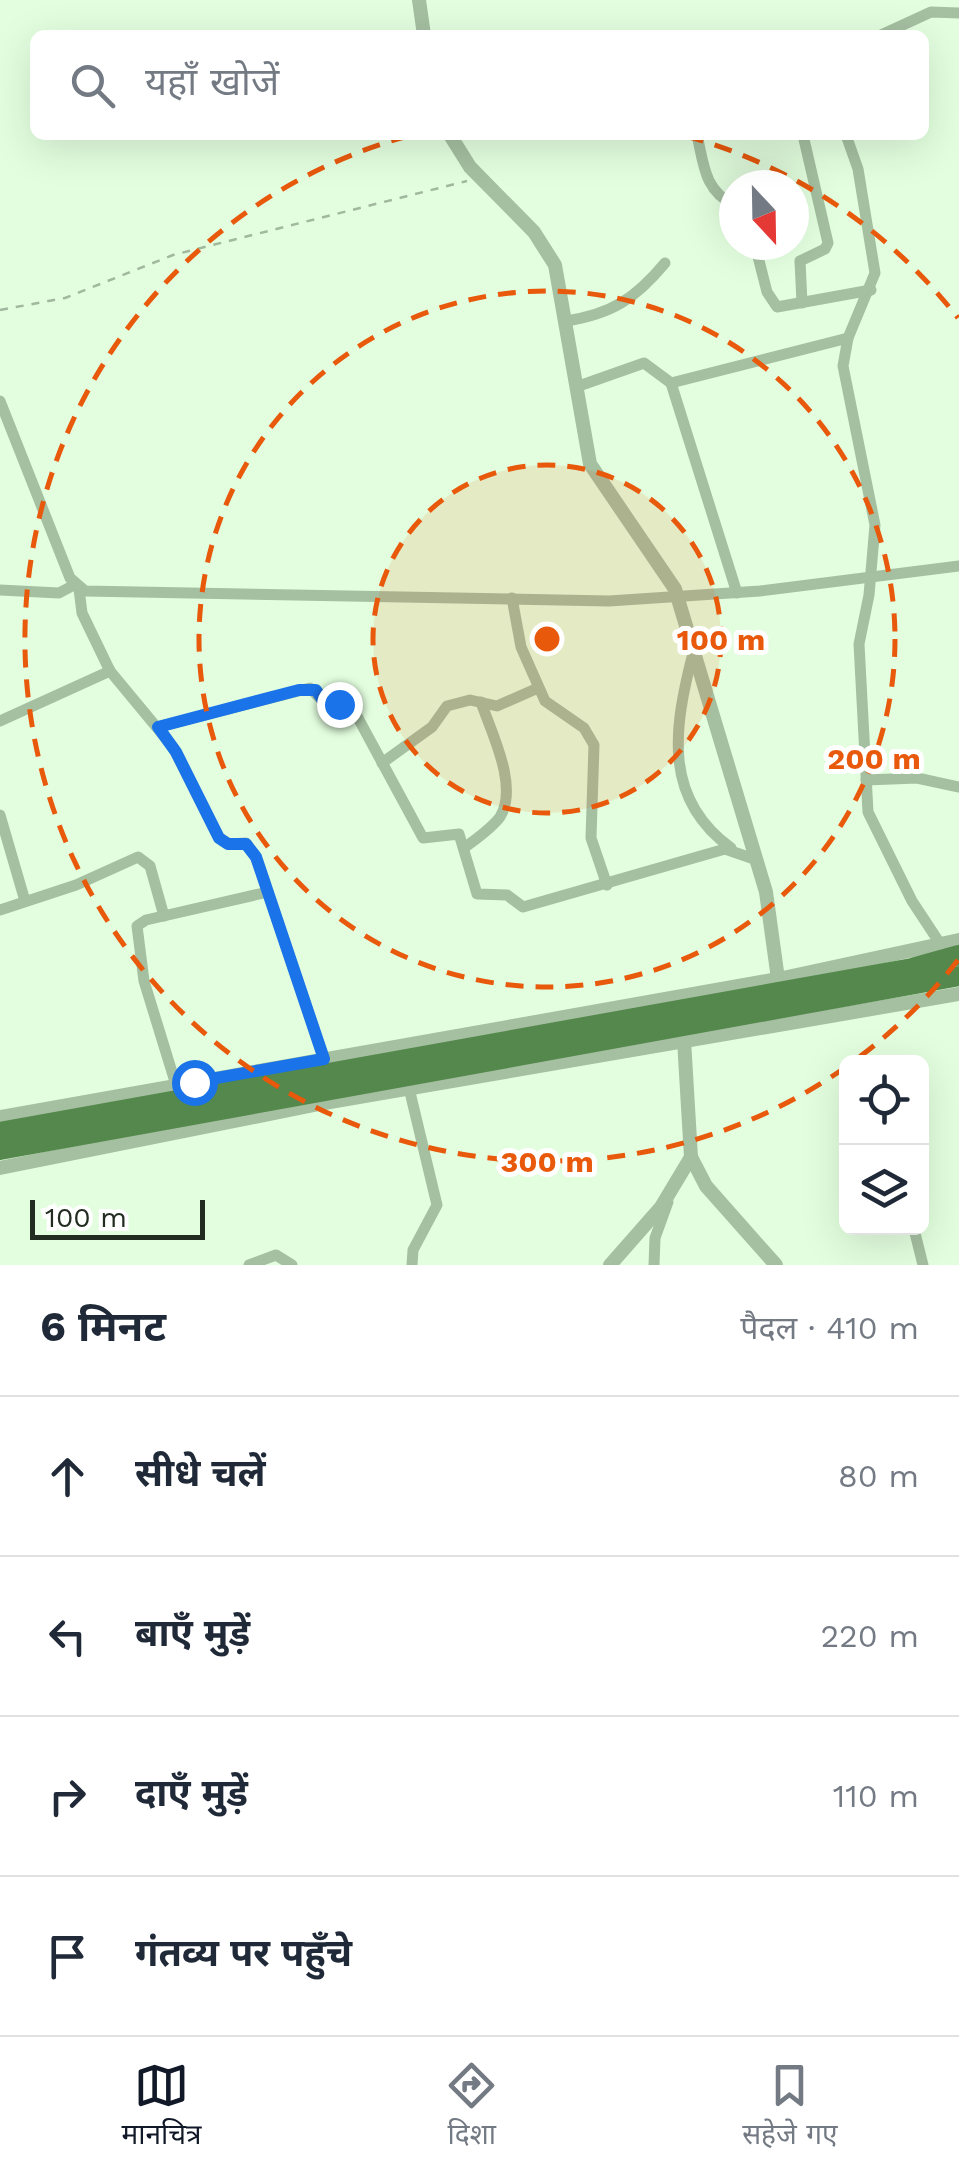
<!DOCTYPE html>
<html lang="hi">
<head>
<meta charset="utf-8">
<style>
  :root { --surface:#fff; --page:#f2f2f3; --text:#1f2937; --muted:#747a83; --line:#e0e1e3; --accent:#111827 }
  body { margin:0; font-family:"Work Sans","Noto Sans Devanagari",sans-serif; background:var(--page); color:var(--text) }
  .controls { position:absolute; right:30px; bottom:30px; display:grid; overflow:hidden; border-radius:15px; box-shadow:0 10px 40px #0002 }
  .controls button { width:90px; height:90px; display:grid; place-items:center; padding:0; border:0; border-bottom:2px solid var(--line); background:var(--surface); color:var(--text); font:50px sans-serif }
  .compass { position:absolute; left:719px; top:170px; width:90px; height:90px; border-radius:50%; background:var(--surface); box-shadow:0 10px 40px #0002; rotate:158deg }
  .scale { position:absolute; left:30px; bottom:25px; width:175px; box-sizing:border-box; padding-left:10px; border:5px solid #222c20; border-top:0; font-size:28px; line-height:35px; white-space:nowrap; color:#222c20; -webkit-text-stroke:8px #fff; paint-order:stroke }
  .stop { position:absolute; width:30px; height:30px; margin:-22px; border:8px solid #1a73e8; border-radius:50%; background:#fff }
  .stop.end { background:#1a73e8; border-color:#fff; box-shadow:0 2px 10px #0008 }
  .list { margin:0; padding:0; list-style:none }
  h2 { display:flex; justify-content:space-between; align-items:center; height:130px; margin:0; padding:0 40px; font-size:42px }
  h2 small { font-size:32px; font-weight:400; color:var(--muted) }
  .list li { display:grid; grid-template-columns:65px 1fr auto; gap:30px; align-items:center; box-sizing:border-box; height:160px; padding:0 40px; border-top:2px solid var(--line) }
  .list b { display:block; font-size:38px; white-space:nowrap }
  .list em { font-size:32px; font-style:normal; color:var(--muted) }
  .icon { flex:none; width:55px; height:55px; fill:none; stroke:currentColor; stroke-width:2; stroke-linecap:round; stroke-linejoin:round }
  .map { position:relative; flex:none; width:959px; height:1265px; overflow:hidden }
  .search { position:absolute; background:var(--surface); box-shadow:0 10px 40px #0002; left:30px; right:30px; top:30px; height:110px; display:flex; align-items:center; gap:25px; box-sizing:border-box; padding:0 35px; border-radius:15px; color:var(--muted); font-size:38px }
  .sheet { height:770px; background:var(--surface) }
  nav { display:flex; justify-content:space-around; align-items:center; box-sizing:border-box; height:140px; border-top:2px solid var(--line); background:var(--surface); font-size:28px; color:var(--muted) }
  nav a { display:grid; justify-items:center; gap:5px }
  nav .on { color:var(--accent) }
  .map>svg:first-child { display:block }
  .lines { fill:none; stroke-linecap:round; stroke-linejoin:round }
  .path { stroke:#a1b79e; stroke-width:2.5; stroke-dasharray:8 8; stroke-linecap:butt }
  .minor { stroke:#a5bfa1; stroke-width:11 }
  .tertiary { stroke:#a5bfa1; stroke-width:14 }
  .trunk { stroke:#54884c; stroke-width:20 }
  .route { stroke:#1a73e8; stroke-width:12 }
  .ring { fill:none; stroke:#e8590c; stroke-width:5; stroke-dasharray:18 12 }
  .centre { fill:#e8590c; stroke:#fff; stroke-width:5 }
  .ring-label { font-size:30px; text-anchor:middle; font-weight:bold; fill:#e8590c; stroke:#fff; stroke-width:10; stroke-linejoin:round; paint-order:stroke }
</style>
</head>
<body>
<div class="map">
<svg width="959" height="1265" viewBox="0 0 959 1265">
  <rect width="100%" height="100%" fill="#e3fedf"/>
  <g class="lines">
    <!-- path -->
    <polyline class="path" points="0,310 65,298 173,255 467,181"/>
    <!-- minor -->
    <g class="minor">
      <polyline points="881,35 931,12 959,13"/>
      <path d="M697,135C704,165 704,190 734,205"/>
      <polyline points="846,135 858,169 875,273 848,338 843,366 875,525 869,595 859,644 868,812 912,901 941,945"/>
      <polyline points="755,245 767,292 777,307 871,290"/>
      <polyline points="802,303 800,261 825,249 828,243 803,135"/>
      <path d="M566,321C612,314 636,298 665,263"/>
      <polyline points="671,383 848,338"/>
      <polyline points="576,387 644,363 671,383 737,593"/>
      <polyline points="0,401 70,578 85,591 609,601 760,591 959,566"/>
      <polyline points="79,589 82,613 110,671 173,747 219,838 229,844 246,843 256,857 324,1059"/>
      <polyline points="0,590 59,593 74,585"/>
      <polyline points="512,598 521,647 545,701 584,728 594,745 591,838 607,885"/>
      <path d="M693,653C674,727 662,798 731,848"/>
      <polyline points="0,721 110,671"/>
      <polyline points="158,727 310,688 327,705 351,705 423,838 459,834 477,894 507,895 523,907 725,849 754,859"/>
      <polyline points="382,763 432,727 447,706 470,700 497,706 538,688"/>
      <polyline points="866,780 917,778 959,787"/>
      <polyline points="0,815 25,901"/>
      <path d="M464,848C476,839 491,829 500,817C519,786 491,732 481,702"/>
      <polyline points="0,910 76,885 138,857 150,866 164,916"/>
      <polyline points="176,1085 144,981 137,926 146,920 268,892"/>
      <polyline points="409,1088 437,1205 413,1250 412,1265"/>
      <polyline points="915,1233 923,1265"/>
      <polyline points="249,1265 276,1255 292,1265"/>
      <polyline points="654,1265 655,1238 668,1202"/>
    </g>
    <!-- tertiary -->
    <g class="tertiary">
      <polyline points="419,0 424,35"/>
      <polyline points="450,135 470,167 534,232 555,265 590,464 675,589 766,892 778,979"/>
      <polyline points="684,1040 691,1157 706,1186 776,1265"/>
      <polyline points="0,1117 778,979 959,940"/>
      <polyline points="0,1168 324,1103 959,994"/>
      <polyline points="610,1265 661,1207 691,1157"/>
    </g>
    <!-- trunk -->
    <g class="trunk">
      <polyline points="0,1132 912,968 959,955"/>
      <polyline points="0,1150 959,976"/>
    </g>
  </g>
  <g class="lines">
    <!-- route -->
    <polyline class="route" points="194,1082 324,1059 256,857 246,844 228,844 219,838 176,752 158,727 299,690 316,690 326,705 339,704"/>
  </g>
  <!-- distance rings -->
  <circle cx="547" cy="639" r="174" fill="#e8590c" fill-opacity=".12"/>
  <g class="ring">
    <circle cx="547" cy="639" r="174"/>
    <circle cx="547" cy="639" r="348"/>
    <path d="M958 960A522 522 0 0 1 854 1061M846 1067A522 522 0 1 1 408 136M686 136A522 522 0 0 1 958 318"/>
  </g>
  <circle cx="547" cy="639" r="15" class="centre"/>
  <g class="ring-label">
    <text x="721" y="650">100 m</text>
    <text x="874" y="769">200 m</text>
    <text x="547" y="1172">300 m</text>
  </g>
</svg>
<div class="controls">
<button><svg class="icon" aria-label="locate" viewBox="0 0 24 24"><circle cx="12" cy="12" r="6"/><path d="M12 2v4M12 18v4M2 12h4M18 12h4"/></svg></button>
<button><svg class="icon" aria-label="layers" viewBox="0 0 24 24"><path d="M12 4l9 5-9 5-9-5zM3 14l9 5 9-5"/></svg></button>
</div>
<svg class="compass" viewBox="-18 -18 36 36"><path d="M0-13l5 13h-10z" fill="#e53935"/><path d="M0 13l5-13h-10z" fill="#747a83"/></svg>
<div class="scale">100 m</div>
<div class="stop" style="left:194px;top:1082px"></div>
<div class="stop end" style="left:339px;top:704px"></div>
<div class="search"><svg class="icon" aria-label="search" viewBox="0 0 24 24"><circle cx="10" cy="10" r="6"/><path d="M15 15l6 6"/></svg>यहाँ खोजें</div>
</div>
<section class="sheet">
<h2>6 मिनट<small>पैदल · 410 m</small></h2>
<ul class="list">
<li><svg class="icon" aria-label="ahead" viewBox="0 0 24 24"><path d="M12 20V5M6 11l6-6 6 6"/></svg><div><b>सीधे चलें</b></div><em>80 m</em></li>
<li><svg class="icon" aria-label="left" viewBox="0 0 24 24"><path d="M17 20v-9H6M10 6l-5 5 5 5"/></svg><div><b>बाएँ मुड़ें</b></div><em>220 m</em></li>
<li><svg class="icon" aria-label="right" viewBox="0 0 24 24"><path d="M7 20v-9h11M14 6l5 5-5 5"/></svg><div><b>दाएँ मुड़ें</b></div><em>110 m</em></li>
<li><svg class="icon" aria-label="arrive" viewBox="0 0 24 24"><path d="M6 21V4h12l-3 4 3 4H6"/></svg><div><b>गंतव्य पर पहुँचे</b></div></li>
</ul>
</section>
<nav>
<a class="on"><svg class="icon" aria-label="map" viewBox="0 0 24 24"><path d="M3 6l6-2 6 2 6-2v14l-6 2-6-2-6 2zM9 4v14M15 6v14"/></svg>मानचित्र</a>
<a><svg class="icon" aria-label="directions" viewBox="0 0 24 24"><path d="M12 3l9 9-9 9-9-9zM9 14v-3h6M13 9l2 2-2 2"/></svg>दिशा</a>
<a><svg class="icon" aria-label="saved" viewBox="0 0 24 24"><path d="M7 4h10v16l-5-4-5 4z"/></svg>सहेजे गए</a>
</nav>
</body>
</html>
